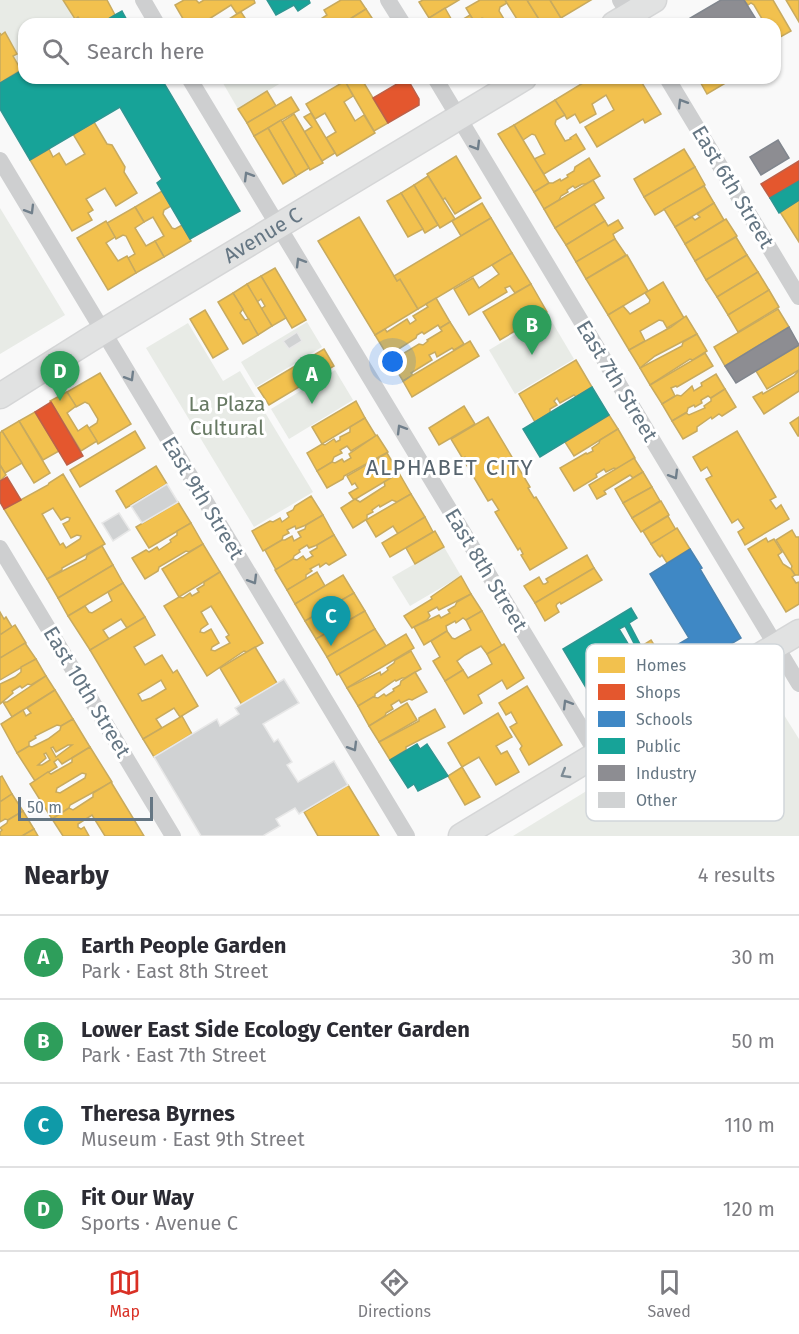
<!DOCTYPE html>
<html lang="en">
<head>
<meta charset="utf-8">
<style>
  :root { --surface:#fff; --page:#f7f7f7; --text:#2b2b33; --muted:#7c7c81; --line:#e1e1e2; --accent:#d93025 }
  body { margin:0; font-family:"Fira Sans",sans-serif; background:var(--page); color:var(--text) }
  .scale { position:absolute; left:18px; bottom:15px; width:135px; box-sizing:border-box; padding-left:6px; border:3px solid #657683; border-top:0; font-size:16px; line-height:21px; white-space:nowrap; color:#657683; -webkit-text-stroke:4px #fff; paint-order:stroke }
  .you { position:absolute; left:393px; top:362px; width:21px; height:21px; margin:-15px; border:4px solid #fff; border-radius:50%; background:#1a73e8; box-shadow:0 0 0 9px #1a73e833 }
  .badge { display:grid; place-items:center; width:39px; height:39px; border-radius:50%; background:var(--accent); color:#fff; font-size:20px; font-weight:700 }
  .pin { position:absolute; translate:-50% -50px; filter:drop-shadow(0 2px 3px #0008) }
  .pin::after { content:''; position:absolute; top:32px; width:21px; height:18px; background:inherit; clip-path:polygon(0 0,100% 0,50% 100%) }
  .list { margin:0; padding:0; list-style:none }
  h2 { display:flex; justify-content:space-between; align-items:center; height:78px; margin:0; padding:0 24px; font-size:26px }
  h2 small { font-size:20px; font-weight:400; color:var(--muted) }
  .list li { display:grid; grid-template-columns:39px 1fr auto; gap:18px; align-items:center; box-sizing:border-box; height:84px; padding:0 24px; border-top:2px solid var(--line) }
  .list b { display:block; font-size:22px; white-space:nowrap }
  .list p { margin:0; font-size:20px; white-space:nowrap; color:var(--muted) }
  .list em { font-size:20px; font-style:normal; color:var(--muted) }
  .icon { flex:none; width:33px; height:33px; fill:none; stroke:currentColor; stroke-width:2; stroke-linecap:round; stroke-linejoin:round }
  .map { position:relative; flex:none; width:799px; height:836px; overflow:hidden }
  .search { position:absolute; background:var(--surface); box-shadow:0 2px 4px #0004; left:18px; right:18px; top:18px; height:66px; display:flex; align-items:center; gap:15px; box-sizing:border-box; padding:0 21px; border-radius:18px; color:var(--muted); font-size:22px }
  .sheet { height:414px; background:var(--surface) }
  nav { display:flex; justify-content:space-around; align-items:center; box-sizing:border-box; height:84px; border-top:2px solid var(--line); background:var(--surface); font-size:16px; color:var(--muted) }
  nav a { display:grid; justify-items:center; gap:3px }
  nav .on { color:var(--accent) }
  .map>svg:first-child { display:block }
  .green { fill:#e8ebe6 }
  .homes { fill:#f2c14e; stroke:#c8aa5e; stroke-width:1.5; fill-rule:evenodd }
  .shops { fill:#e4572e; stroke:#be6048; stroke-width:1.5 }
  .schools { fill:#3f88c5; stroke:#4a83b1; stroke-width:1.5 }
  .public { fill:#17a398; stroke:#2e9692; stroke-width:1.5 }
  .industry { fill:#8d8d92; stroke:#81868e; stroke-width:1.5 }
  .building { fill:#d0d2d3; stroke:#e8e8e8; stroke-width:1.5 }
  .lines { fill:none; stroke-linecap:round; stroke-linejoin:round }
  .secondary-casing { stroke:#d5d6d7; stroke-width:27 }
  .street { stroke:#cecfd0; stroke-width:16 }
  .secondary { stroke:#e1e2e2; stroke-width:24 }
  .oneway { stroke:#707f8b }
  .oneway2 { stroke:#7e8c96 }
  .labels { text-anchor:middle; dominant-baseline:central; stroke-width:6; stroke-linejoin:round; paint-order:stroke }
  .street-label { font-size:21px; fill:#657683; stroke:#fff }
  .park-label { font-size:21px; fill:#687a64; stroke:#fff }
  .neighbourhood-label { font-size:22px; letter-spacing:1.5px; fill:#57646e; stroke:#fff }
  .key { fill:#fff; stroke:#d1d6da; stroke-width:1.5 }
  .key-label { font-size:16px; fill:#657683 }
</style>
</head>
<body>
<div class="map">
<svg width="799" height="836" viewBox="0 0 799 836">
  <rect width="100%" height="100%" fill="#f9f9f9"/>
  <!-- green -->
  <g class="green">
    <polygon points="0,0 63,0 74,19 78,17 83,24 24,24 24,69 21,70 13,56 17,53 5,33 1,35 0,33"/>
    <polygon points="220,78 289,78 238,109"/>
    <polygon points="0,208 65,315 0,354"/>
    <polygon points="548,315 574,359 515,394 489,350"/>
    <polygon points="307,322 322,347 256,387 241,362"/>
    <polygon points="188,323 223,381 240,371 313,492 254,527 146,348"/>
    <polygon points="335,370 353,400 289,439 271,409"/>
    <polygon points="444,547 461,576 410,606 392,577"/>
    <polygon points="745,694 774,699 799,739 799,836 513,836"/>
  </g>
  <!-- homes -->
  <g class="homes">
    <polygon points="63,0 107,0 115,15 100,24 83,24 78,17 75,19"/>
    <polygon points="184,0 196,0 199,3 204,0 254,0 255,3 237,14 231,5 209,19 213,24 186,24 175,5"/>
    <polygon points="341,0 360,0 366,9 342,24 313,24 327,15 324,10"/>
    <polygon points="423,0 459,0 429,18 419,2"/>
    <polygon points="480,0 505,0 507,3 500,7 499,11 507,24 488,24 485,19 482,18 475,23 466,8"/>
    <polygon points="505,0 527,0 542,24 520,24"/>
    <polygon points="527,0 550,0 561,18 551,24 542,24"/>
    <polygon points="550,0 591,0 561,18"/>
    <polygon points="744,0 773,0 791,31 775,40 775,24 765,24 754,5 751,3 748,5"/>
    <polygon points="786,0 799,0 799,22"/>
    <polygon points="445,8 454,24 432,24 429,18"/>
    <polygon points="366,9 376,24 346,24 350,19"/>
    <polygon points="241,12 249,24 221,24 237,14"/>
    <polygon points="470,15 476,24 455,24"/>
    <polygon points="5,32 17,54 13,56 21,70 0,83 0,33 1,35"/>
    <polygon points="343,78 361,78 388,123 374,131"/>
    <polygon points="591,78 639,78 661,114 645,123 643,119 597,147 585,127 614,110 606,95 592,104 596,114 580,123 575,114 567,119 555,100"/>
    <polygon points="698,78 734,78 707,94"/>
    <polygon points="345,81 353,96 344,102 355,121 364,115 375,133 337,156 326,138 336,132 325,113 315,119 306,104"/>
    <polygon points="267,91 276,106 247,123 238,109"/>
    <polygon points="291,97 299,110 254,136 247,123"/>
    <polygon points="555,100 565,115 556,120 555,124 565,141 571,139 570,138 576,134 585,149 544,174 534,159 545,154 535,135 532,134 523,140 514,125"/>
    <polygon points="311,113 335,153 322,161 304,132 312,127 304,117"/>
    <polygon points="294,114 323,163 310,170 282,122"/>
    <polygon points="281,120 309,168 296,176 268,128"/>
    <polygon points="94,122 107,144 112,145 125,167 124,172 137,193 116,206 105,188 86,199 93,210 88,213 92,220 72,231 30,160 49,149 53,157 59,153 66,165 85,154 73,134"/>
    <polygon points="514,125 549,183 534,192 498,134"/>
    <polygon points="268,128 296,176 283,184 254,136"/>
    <polygon points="684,149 695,167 644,197 634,179"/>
    <polygon points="456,156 481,198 455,214 445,198 443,200 427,174"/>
    <polygon points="589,158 600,176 586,184 582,184 575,188 573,186 567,190 568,192 561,196 559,200 544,209 534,192 549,183 553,183 560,179 561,181 568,177 567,175 574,171 575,167"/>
    <polygon points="695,167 705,185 655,215 644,197"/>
    <polygon points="428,176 455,219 440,228 414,185"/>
    <polygon points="593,180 604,198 555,228 544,209"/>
    <polygon points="414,185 438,225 425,233 401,193"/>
    <polygon points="704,186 714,203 675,227 664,209"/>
    <polygon points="162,191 171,206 164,210 163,214 172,228 175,229 182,225 191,241 164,257 155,241 164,236 153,217 144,222 135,207"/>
    <polygon points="401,193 423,229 408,237 387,201"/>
    <polygon points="799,200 799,242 780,212"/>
    <polygon points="482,203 491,218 461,236 452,221"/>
    <polygon points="714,203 724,220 685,244 675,227 692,217 695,220 700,217 697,214"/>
    <polygon points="594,204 605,221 566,245 555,228"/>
    <polygon points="135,207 144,222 135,228 146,246 155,241 164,257 136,273 128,258 135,254 126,236 123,235 116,239 107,223"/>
    <polygon points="359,217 397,281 400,279 418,309 375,335 318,241"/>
    <polygon points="491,218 512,253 418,309 400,279 397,281 394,276"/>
    <polygon points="726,219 737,236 695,261 685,244"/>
    <polygon points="618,220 623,228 613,234 615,239 576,262 566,245 605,221 608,226"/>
    <polygon points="106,221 115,237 106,243 118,261 127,256 136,273 108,290 77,238"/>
    <polygon points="736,237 747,255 706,280 695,261"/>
    <polygon points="615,239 626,255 586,279 576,262"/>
    <polygon points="512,253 531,284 515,293 510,286 505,288 507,292 469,315 454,289 473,278 479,288 499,274 492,265"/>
    <polygon points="627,255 648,291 608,315 586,279"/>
    <polygon points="747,255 758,272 717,297 706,280"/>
    <polygon points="275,268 306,320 292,328 261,276"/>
    <polygon points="758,272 769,290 728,315 717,297"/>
    <polygon points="261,276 286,318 272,326 261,309 265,306 261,299 257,302 247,284"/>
    <polygon points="663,282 684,318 667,328 663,321 659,320 640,331 645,341 629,350 608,315 623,306 630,314 649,303 650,300 645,293"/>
    <polygon points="247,284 272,326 258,335 233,293"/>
    <polygon points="531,284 547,312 500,340 483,312"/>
    <polygon points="769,290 779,307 738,332 728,315"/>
    <polygon points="233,293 243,309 240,313 245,320 249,319 258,335 243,344 218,302"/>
    <polygon points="436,298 450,322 440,328 438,325 424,334 422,332 417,335 416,338 397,350 399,352 389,358 375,335 385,329 387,332 407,319 410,324 416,320 413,316 428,307 426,304"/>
    <polygon points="778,309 789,327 725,366 714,347"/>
    <polygon points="205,310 228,349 213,358 190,319"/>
    <polygon points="686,316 697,334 655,356 640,368 629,350 671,327"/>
    <polygon points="450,322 464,344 454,350 452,348 437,357 435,352 429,355 432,360 411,373 413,375 403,381 389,358 399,352 401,355 419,344 423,345 428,341 427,340 442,331 440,328"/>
    <polygon points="697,334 707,351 693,360 690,359 650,385 640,368 682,346 683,342"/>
    <polygon points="470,341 479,356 412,397 403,381"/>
    <polygon points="799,345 799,370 767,389 756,371"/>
    <polygon points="324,349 334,366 269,405 258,388"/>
    <polygon points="705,353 713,366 677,387 676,386 671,388 675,396 662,404 650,385"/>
    <polygon points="576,360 592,387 576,397 574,395 560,403 557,398 554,401 557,405 550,409 550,413 535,422 519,394"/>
    <polygon points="799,370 799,391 764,414 753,397 762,392 763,394 794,376"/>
    <polygon points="100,373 131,424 98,444 89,428 97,423 98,419 89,404 85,402 76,407 67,392"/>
    <polygon points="716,374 725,389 711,398 708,396 701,400 702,403 695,407 694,405 688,408 687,412 672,421 662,404 677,395 681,396 692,386 694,391 702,386 701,383"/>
    <polygon points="725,389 736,407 722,416 719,414 712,419 711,417 697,427 697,431 683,439 672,421 686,413 689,415 705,408 704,406 711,401 711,398"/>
    <polygon points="67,392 76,406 67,413 78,431 87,425 97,441 81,451 50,401"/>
    <polygon points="356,401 365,418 322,444 312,427"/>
    <polygon points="464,406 475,424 439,445 429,428"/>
    <polygon points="35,412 59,451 43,460 19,421"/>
    <polygon points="609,415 618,429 574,456 565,442"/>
    <polygon points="488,417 530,487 528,488 534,498 536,497 567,548 530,570 521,555 523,554 520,548 518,550 495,512 499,510 492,499 488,501 466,464 468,463 465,457 463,459 451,439"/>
    <polygon points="799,417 799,436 798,436 790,423"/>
    <polygon points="365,418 376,436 351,451 347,446 340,450 342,453 334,457 332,462 317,471 307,453 322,444 325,445 334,439 336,442 340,440 340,437 350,432 350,427"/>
    <polygon points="19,421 50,473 34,483 2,431"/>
    <polygon points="618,429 635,458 617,469 614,468 606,472 604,469 596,474 597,477 574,491 560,468 586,453 587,454 593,451 592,448 599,443 600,440"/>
    <polygon points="2,431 22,463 5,473 0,465 0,433"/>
    <polygon points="135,431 145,448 80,487 70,470"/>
    <polygon points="737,431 776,497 770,500 776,509 781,505 789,519 745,545 738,532 744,528 738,519 732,523 706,479 712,476 707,467 701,471 693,457"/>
    <polygon points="377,435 388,452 344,476 343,479 327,488 317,471 332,462 335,463 342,459 344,462 351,458 349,454"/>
    <polygon points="387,453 399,473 354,500 349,493 358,488 355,483 352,485 347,476"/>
    <polygon points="634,458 643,472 633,478 630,475 604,491 606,494 597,499 589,485"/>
    <polygon points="0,465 6,475 0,481"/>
    <polygon points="156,466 167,484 126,508 116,491"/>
    <polygon points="643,472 652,487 623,503 615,489"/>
    <polygon points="399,473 411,494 397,502 392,500 380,507 379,505 372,510 373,512 367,515 367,519 353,528 341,508 355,499 360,502 385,486 384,482"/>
    <path d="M63,474L105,544L62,568V570L47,579L4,509L48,485L49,483ZM53,508L61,520L67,517L70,518L69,521L63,524L71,538L77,535L81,536L80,539L66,548L63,543L60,545L42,514Z"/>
    <polygon points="652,487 660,501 632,518 623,503"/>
    <polygon points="411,494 425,517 398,534 393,526 376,537 366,520"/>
    <polygon points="311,496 323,515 306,525 296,529 295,526 287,530 289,533 283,536 282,540 263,551 252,531 270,521 273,522 280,518 282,522 289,517 287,513 293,510 295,506"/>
    <polygon points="661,501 669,515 641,532 632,518"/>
    <polygon points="178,502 191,523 149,548 136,527"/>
    <polygon points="323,515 334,535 317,545 309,548 307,545 299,550 300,552 294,556 293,559 276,570 265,550 282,540 285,540 292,536 294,541 301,537 298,532 305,529 306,525"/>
    <polygon points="668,516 676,530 651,544 643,531"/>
    <polygon points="425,517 433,532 390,557 382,543"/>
    <polygon points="191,523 203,544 189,552 186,551 159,567 158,571 145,579 132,558 146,550 149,552 157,547 159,550 171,542 170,540 177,535 177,531"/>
    <polygon points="677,528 690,549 667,563 662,555 660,557 658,555 651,544"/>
    <polygon points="792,530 796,537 799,537 799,575 795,575 791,569 792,566 776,540"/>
    <polygon points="435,531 444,547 415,564 406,548"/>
    <polygon points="334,535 346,555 329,565 326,563 320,567 319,564 310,569 312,571 306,575 306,579 287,590 275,570 293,559 297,560 303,556 306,560 313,556 310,552 317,548 317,545"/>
    <polygon points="766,538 768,542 774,539 782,552 778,555 783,564 791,569 795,575 792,577 796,583 799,582 799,604 786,612 748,549"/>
    <polygon points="203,544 220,572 179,597 162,569"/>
    <polygon points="102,546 113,565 58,598 47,579 86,559 87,555"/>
    <polygon points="587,555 594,568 535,603 524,586 539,577 543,584 545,584 548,582 546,579"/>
    <polygon points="113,565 123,583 68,616 58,598"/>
    <polygon points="594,568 602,580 561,604 560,602 557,604 556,606 559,612 545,621 535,603"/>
    <path d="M220,572L263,643L247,652L244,651L207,676L164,606L179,597L183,598L190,593L192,596L199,592L197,589L204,585V582ZM211,606L229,635L226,637L230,643L215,651L211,650L212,647L219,643L211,629L204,633L200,632L201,629L208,624L201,612Z"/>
    <polygon points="317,572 325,586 295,604 287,590"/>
    <polygon points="343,575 354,593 305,621 295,604"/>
    <polygon points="461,576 471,594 439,610 437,607 428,612 430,616 427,620 412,628 404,616 432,599 431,597"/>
    <polygon points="123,583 145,617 127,628 121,619 103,630 109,639 90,650 68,616 85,606 89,612 92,613 112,601 108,592"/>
    <polygon points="354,593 365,611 316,639 305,621"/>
    <polygon points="471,594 482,611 466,620 463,618 456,623 455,621 446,626 447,631 424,645 414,627 439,615 441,618 450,613 448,610 455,606 457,602"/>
    <polygon points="365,611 375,629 327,657 316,639"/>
    <polygon points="482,611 502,646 487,654 481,646 465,655 457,661 463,670 445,681 433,661 440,657 431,641 447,631 452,638 455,639 471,630 466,620"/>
    <polygon points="0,612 4,619 6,617 12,627 0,635"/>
    <path d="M145,617L155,635L134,647L145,665L162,655L173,673L177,670L198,706L180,717L174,708L156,719L162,728L143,739L90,650ZM161,680L166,689L151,698L142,701L138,694Z"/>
    <polygon points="15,625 26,643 0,658 0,635"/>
    <polygon points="375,629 386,646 337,675 327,657"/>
    <polygon points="406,634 414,648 347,688 339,674"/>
    <polygon points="651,640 672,674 657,683 637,649"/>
    <polygon points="25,643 36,659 0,680 0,658"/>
    <polygon points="504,644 524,678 507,689 502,680 478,695 482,703 464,714 445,681 463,670 468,678 492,664 487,654"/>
    <polygon points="255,647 277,683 242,705 220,668"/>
    <polygon points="411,651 421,669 405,678 402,678 396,681 395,680 375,694 375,696 358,706 347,688 380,672 381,675 388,670 387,668 394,663 395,660"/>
    <polygon points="36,659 46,676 31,685 28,684 22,688 20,686 12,691 13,693 0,704 0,684 15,677 21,672 21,667"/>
    <polygon points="415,672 427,692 412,700 409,699 401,703 399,700 391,705 393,709 386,713 385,716 369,726 358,706 373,697 378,698 384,694 386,696 394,691 393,689 400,685 401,681"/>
    <polygon points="46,676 55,690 12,717 3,702 7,702"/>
    <polygon points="527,686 562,745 529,765 520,749 522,746 510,727 517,723 511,712 506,715 499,703"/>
    <polygon points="55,690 73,719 61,726 57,725 35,736 36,738 29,742 29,746 17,753 1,724 23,710 26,716 31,713 27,708"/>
    <polygon points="407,703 417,720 379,742 369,726"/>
    <polygon points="435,709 445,727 406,747 406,750 390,760 379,742 419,721 419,718"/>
    <polygon points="498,713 512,737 496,746 501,754 507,751 519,772 496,785 479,757 462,767 448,743"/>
    <polygon points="182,716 192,734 154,757 143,739"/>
    <path d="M73,719L90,747L62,764L58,759L54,762L57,767L35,781L17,753L29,746L32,747L48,739L60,730L61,726ZM68,745H72L56,757L51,748L53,747L56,752ZM46,753L50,760L42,765H38L46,758L44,754Z"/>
    <path d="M90,747L112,782L70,805L69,808L52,819L30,784L48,772L51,774L72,762V758ZM82,773L86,774L85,778L60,793L56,792L57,788Z"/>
    <polygon points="462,767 480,797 465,805 448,776"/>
    <polygon points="2,776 12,794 0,802 0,777"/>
    <polygon points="111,782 144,836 105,836 92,815 78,824 78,827 81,829 84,827 89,836 63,836 52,819 69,808 73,810 93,797 93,793"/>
    <polygon points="348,785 379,836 318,836 304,812"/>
    <polygon points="12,794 23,811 8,820 5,819 0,822 0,802"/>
    <polygon points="23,811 34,829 22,836 0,836 0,832 2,830 0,828 7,823 8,820"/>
    <polygon points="34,829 38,836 22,836"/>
  </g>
  <!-- shops -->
  <g class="shops">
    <polygon points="407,78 419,99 419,105 388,123 373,98"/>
    <polygon points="799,161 799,181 770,198 761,184"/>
    <polygon points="51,402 83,456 67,465 35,412"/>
    <polygon points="7,477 21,500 4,509 0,502 0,481"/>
  </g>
  <!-- schools -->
  <polygon class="schools" points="690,549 702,568 700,569 741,638 679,675 665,652 689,638 650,574"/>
  <!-- public -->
  <g class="public">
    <polygon points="267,0 309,0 310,3 298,11 294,5 276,15"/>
    <polygon points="122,11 129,24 100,24 115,15"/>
    <polygon points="24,69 24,78 161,78 240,211 190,239 157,183 162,179 120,107 30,160 0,109 0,83"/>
    <polygon points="799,181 799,200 779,213 770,198"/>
    <polygon points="592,387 609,415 540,457 523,429"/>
    <polygon points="631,608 637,618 629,623 641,646 637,649 625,626 619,629 655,688 645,694 643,689 612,708 614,712 604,718 563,649"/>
    <polygon points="417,744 420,749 427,744 448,776 418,791 414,784 408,788 390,760"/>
  </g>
  <!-- industry -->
  <g class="industry">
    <polygon points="721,0 744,0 759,24 680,24"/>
    <polygon points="778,140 789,158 761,175 750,157"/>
    <polygon points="789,327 799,345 736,383 725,366"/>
  </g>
  <!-- building -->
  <g class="building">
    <polygon points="297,332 302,341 289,349 283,341"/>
    <polygon points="167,484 178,502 142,523 131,506"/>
    <polygon points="119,513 130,530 113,541 102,523"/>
    <polygon points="284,679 299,703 263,724 274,742 278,739 292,762 287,765 298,782 334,761 348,785 299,814 295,808 276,819 280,826 263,836 201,836 154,757 217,719 220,726 239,714 235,708"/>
  </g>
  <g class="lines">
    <!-- secondary casing -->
    <g class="secondary-casing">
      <g id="secondary">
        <polyline points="614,24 654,0"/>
        <path id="s1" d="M0,396L89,340L524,78"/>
        <polyline points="461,836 799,632"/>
      </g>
    </g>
    <!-- street -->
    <g class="street">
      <polyline points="143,0 157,24"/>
      <polyline points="388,0 403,24"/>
      <polyline points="620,0 634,23"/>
      <polyline points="189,78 597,754"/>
      <polyline points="435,78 799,684"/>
      <polyline points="667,78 799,297"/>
      <polyline points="0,160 407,836"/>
      <polyline points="0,548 173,836"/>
    </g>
    <!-- secondary -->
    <use href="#secondary" class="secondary"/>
  </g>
  <!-- one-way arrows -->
  <defs><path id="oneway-chevron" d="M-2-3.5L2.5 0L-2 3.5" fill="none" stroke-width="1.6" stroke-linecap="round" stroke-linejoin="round" transform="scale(1.5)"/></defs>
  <g class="oneway">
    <use href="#oneway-chevron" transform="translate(682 103) rotate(-121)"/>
    <use href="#oneway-chevron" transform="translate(476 146) rotate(59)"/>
    <use href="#oneway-chevron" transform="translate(248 176) rotate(-121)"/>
    <use href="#oneway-chevron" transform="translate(30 210) rotate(59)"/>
    <use href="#oneway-chevron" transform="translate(300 262) rotate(-121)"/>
    <use href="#oneway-chevron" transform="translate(130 377) rotate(59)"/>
    <use href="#oneway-chevron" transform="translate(401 429) rotate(-121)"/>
    <use href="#oneway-chevron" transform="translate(674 475) rotate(59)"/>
    <use href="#oneway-chevron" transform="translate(253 580) rotate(59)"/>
    <use href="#oneway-chevron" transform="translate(567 704) rotate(-121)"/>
    <use href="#oneway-chevron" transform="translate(353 747) rotate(59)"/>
  </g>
  <use class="oneway2" href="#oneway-chevron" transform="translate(565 774) rotate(149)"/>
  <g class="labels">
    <!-- street labels -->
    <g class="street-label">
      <text transform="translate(733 187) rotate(59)">East 6th Street</text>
      <text stroke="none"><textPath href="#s1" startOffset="308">Avenue C</textPath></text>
      <text transform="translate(617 381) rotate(59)">East 7th Street</text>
      <text transform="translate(203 498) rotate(59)">East 9th Street</text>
      <text transform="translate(486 570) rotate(59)">East 8th Street</text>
      <text transform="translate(87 692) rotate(59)">East 10th Street</text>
    </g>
    <!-- park labels -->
    <g class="park-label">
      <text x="227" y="404">La Plaza<tspan x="227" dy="24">Cultural</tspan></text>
    </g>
    <!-- neighbourhood labels -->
    <g class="neighbourhood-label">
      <text x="450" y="467">ALPHABET CITY</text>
    </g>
  </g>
  <!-- legend -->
  <rect x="586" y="644" width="198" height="177" rx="9" class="key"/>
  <rect x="598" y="657" width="27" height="16" fill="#f2c14e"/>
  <rect x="598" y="684" width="27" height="16" fill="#e4572e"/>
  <rect x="598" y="711" width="27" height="16" fill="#3f88c5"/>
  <rect x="598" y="738" width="27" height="16" fill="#17a398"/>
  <rect x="598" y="765" width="27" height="16" fill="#8d8d92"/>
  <rect x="598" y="792" width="27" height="16" fill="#d0d2d3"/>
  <g class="key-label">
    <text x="636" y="671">Homes</text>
    <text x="636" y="698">Shops</text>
    <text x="636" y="725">Schools</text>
    <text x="636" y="752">Public</text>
    <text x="636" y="779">Industry</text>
    <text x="636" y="806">Other</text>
  </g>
</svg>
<div class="scale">50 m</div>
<div class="you"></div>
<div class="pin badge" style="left:312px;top:404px;background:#2e9e5b">A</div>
<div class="pin badge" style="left:532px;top:355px;background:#2e9e5b">B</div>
<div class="pin badge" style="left:331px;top:646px;background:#0f9aa8">C</div>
<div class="pin badge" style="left:60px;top:401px;background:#2e9e5b">D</div>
<div class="search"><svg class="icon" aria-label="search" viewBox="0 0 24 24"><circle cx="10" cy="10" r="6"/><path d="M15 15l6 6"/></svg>Search here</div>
</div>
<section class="sheet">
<h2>Nearby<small>4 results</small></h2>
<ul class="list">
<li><span class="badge" style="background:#2e9e5b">A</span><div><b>Earth People Garden</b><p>Park · East 8th Street</p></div><em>30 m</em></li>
<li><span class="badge" style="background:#2e9e5b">B</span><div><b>Lower East Side Ecology Center Garden</b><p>Park · East 7th Street</p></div><em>50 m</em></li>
<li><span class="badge" style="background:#0f9aa8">C</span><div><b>Theresa Byrnes</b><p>Museum · East 9th Street</p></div><em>110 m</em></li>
<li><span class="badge" style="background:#2e9e5b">D</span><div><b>Fit Our Way</b><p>Sports · Avenue C</p></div><em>120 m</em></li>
</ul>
</section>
<nav>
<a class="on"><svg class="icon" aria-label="map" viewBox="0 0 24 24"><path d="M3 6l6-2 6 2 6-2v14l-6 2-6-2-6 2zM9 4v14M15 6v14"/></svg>Map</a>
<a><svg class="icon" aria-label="directions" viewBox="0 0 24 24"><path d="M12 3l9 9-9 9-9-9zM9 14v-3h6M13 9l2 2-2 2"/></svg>Directions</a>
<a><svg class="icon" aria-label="saved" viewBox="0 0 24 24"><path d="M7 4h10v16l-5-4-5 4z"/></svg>Saved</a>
</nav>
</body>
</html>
